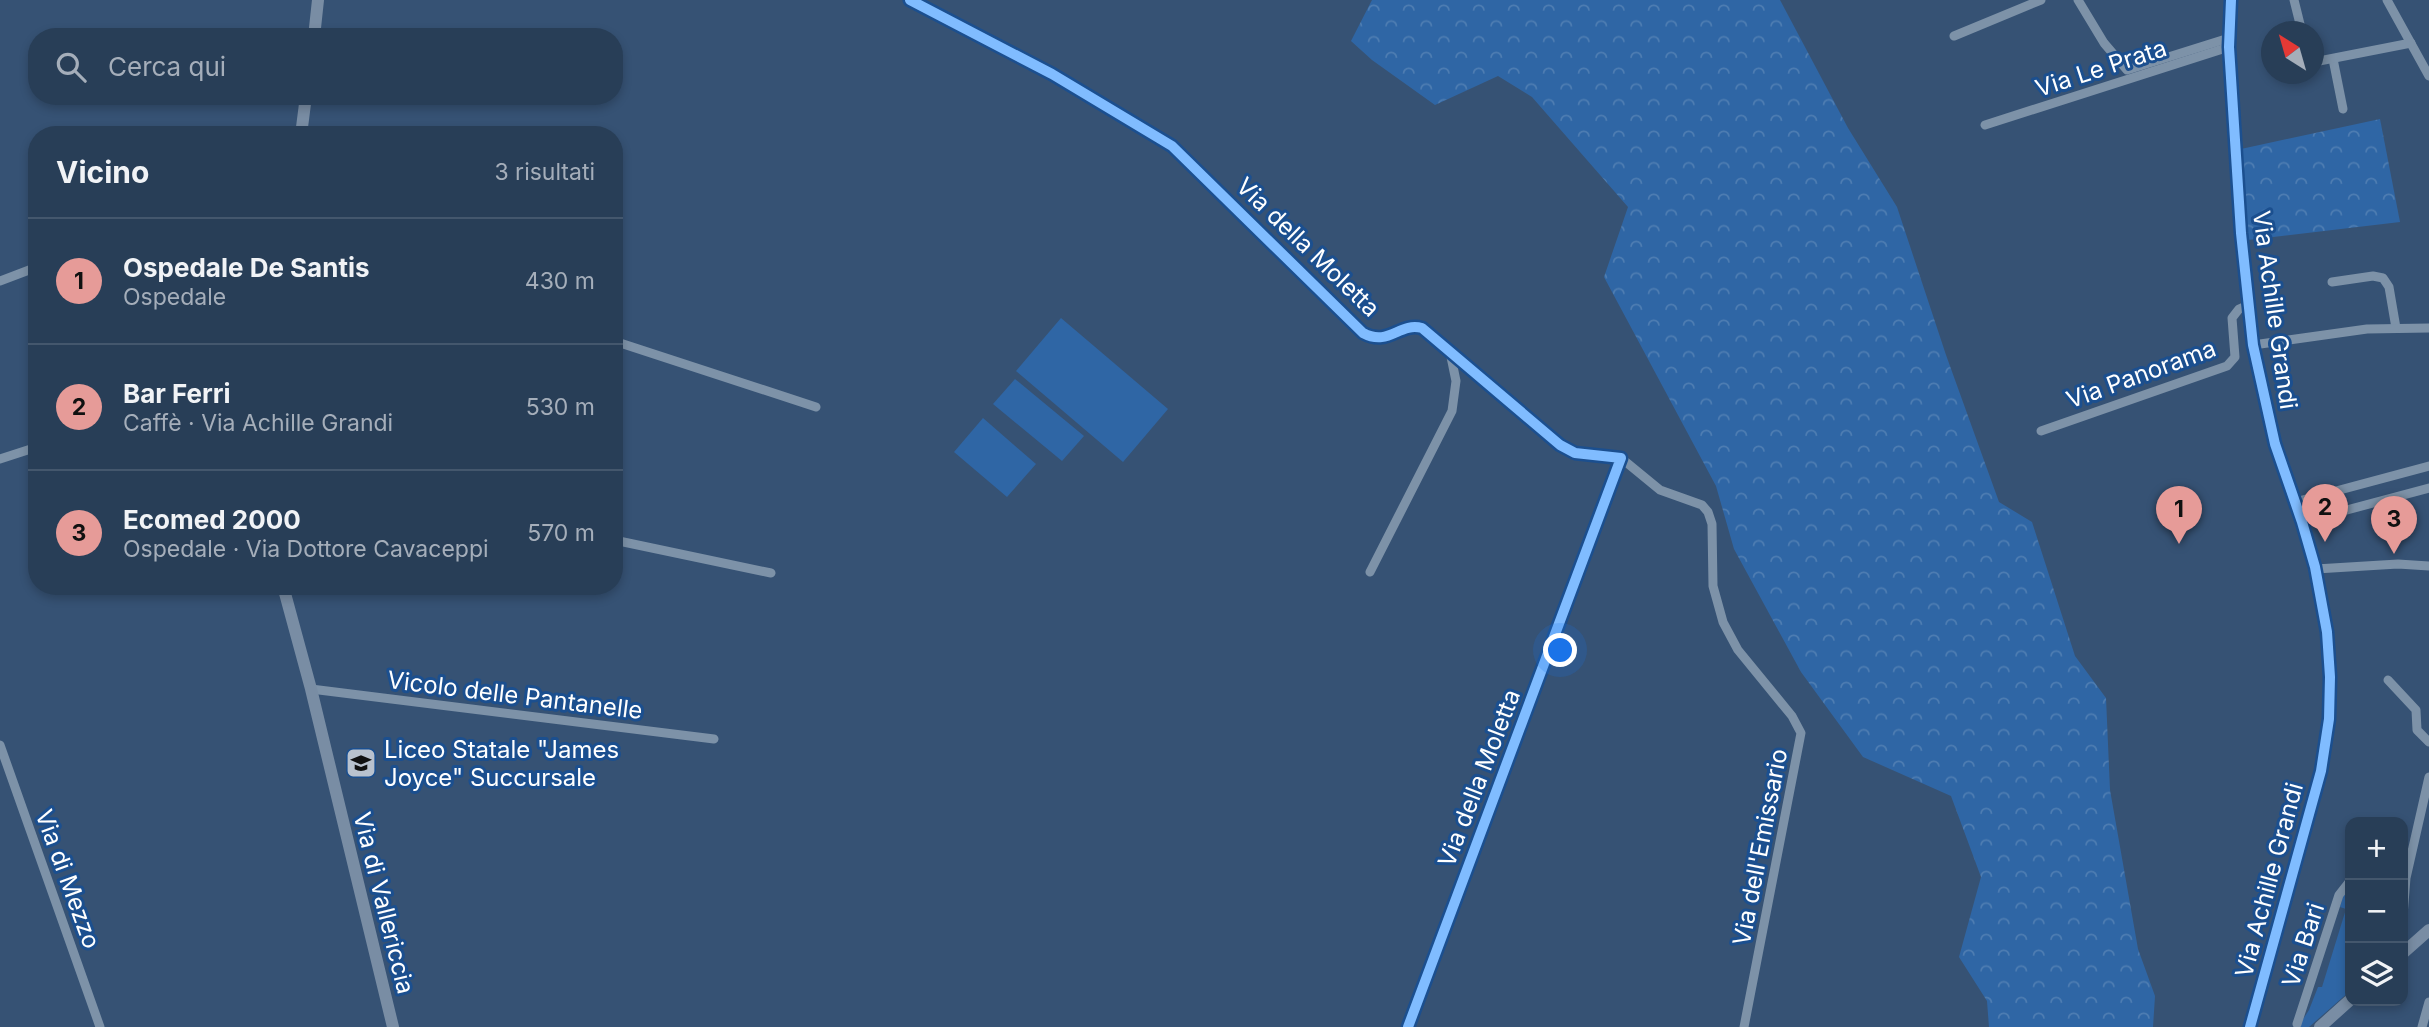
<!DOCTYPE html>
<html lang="it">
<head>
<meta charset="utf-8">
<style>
  :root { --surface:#283e57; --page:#30455d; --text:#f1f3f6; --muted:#a5aeba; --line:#44576d; --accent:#e69b98 }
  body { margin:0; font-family:Inter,sans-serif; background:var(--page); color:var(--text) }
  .controls { position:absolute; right:21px; bottom:21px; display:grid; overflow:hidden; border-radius:14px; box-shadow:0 4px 10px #0003 }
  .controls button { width:63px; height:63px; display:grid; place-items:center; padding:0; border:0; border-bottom:2px solid var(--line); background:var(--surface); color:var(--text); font:35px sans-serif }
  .compass { position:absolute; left:2261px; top:21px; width:63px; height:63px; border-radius:50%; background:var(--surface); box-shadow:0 4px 10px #0003; rotate:323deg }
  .you { position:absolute; left:1561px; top:651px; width:24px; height:24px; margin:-18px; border:5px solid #fff; border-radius:50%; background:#1a73e8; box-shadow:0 0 0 10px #1a73e833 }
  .badge { display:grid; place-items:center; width:46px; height:46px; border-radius:50%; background:var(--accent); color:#111; font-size:23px; font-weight:700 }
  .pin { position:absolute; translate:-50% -58px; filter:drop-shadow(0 2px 4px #0008) }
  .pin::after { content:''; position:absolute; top:37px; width:24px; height:21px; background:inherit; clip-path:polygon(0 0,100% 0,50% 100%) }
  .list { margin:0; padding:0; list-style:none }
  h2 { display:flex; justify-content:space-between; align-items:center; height:91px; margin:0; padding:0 28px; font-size:30px }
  h2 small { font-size:23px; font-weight:400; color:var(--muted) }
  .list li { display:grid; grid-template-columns:46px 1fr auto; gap:21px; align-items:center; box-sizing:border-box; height:126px; padding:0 28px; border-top:2px solid var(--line) }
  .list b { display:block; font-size:26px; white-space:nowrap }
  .list p { margin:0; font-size:23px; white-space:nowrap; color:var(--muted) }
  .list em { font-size:23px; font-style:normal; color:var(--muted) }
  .icon { flex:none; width:38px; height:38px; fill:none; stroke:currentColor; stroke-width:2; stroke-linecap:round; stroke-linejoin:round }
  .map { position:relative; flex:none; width:2429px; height:1027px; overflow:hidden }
  .search { position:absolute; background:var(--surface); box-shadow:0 4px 10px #0003; left:28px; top:28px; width:595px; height:77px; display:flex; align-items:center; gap:18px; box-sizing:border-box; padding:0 24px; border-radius:28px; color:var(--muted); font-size:26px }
  .panel { position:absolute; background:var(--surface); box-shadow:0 4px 10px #0003; left:28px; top:126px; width:595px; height:469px; border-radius:28px }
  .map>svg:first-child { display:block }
  .green { fill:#2f66a5 }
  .forest { fill:url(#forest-crowns) }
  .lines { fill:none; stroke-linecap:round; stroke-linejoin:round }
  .street { stroke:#7d92a8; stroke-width:9 }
  .secondary { stroke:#798da4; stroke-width:12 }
  .cycleway-casing { stroke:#1b4f8f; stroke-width:15 }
  .cycleway { stroke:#80bcff; stroke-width:10 }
  .labels { text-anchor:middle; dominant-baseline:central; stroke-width:6; stroke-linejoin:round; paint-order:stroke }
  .street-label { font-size:24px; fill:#fff; stroke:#1b4f8f }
  .poi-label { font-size:24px; fill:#fff; stroke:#1b4f8f; text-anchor:start }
</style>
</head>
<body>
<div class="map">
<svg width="2429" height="1027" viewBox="0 0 2429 1027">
  <defs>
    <pattern id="forest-crowns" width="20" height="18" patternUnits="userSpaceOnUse" patternTransform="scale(1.75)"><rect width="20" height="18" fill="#2f66a5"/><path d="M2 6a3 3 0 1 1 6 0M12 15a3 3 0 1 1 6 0" fill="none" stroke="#4e7db2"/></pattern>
  </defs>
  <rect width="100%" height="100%" fill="#365274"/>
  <!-- green -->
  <g class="green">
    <polygon points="1061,318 1168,409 1123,462 1016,371"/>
    <polygon points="1015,379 1084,436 1062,461 993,404"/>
    <polygon points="983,418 1036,464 1007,497 954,452"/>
    <polygon points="2350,887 2350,991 2309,1027 2298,1027 2309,1010 2318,987 2322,987 2346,909 2340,907 2344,893"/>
  </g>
  <!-- forest -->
  <g class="forest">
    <polygon points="1372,0 1780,0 1848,128 1897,207 1946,355 1999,502 2032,522 2075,656 2106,698 2110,790 2138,949 2155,996 2153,1027 1989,1027 1987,1001 1959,957 1981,877 1951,796 1863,757 1801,672 1734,549 1716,486 1604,277 1628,207 1532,97 1498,76 1435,105 1372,60 1351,41"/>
    <polygon points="2380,119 2400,222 2248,240 2241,149"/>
  </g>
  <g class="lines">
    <!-- street -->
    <g class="street">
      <path d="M910,0L1052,74L1172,146L1363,333C1389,347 1399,322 1422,328L1560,445L1575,453L1621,458L1408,1027"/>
      <polyline points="2078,0 2104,43 2127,70 2229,38"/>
      <polyline points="2294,0 2302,32"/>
      <polyline points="2387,0 2429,76"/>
      <polyline points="1954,36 2041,0"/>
      <polyline points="2333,59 2343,109"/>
      <polyline points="2314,62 2411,43"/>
      <polyline points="1985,125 2229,47"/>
      <polyline points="0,281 37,267"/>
      <polyline points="2332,282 2373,276 2383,278 2389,287 2396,328"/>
      <polyline points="614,341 816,407"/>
      <polyline points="2253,345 2367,329 2429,328"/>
      <polyline points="2041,431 2227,366 2235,357 2232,318 2239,309 2248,305"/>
      <polyline points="1621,458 1660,490 1702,505 1708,512 1712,524 1713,586 1723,622 1738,650 1792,716 1801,733 1744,1027"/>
      <polyline points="0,459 37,447"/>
      <polyline points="2295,502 2429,466"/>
      <polyline points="2302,522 2429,488"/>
      <polyline points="614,540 771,573"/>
      <polyline points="2316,569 2398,564 2429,566"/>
      <polyline points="1370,572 1452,411 1456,381 1450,352"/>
      <polyline points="2388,680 2416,710 2417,730 2429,742"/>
      <polyline points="311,689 714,739"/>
      <polyline points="0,745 100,1027"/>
      <polyline points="2403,916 2406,878 2429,777"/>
      <polyline points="2297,1024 2339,895 2350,881"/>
      <polyline points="2422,1027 2429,1002"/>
    </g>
    <!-- secondary -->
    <g class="secondary">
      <polyline points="2231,0 2229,47 2241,233 2253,345 2275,444 2302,522 2315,567 2327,632 2330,677 2329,719 2321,771 2250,1027"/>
      <polyline points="314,37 318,0"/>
      <polyline points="301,135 306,96"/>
      <polyline points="283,586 311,689 393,1027"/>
      <polyline points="2403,953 2429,930"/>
      <polyline points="2320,1027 2350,1000"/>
    </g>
    <!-- cycleway casing -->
    <g class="cycleway-casing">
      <g id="cycleway">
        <path d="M910,0L1052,74L1172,146L1363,333C1389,347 1399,322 1422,328L1560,445L1575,453L1621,458L1408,1027"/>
        <polyline points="2231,0 2229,47 2241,233 2253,345 2275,444 2302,522 2315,567 2327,632 2330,677 2329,719 2321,771 2250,1027"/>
      </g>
    </g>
    <!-- cycleway -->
    <use href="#cycleway" class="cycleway"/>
  </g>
  <!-- icons -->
  <defs>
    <g id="school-square" transform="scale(1.575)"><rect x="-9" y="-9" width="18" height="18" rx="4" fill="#b9c2ce" stroke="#1b4f8f"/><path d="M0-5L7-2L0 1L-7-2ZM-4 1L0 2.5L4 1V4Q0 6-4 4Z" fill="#111"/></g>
  </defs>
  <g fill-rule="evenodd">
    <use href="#school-square" x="361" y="763"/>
  </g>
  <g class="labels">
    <!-- street labels -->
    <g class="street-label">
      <text transform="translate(2101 68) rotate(-18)">Via Le Prata</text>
      <text transform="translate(1308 247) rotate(44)">Via della Moletta</text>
      <text transform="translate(2275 310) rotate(82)">Via Achille Grandi</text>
      <text transform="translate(2141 374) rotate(-20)">Via Panorama</text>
      <text transform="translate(515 695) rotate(7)">Vicolo delle Pantanelle</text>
      <text transform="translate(1479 778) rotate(-69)">Via della Moletta</text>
      <text transform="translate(1760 847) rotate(-79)">Via dell'Emissario</text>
      <text transform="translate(68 879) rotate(70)">Via di Mezzo</text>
      <text transform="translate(2269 880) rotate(-75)">Via Achille Grandi</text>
      <text transform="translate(384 903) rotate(76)">Via di Vallericcia</text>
      <text transform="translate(2303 945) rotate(-72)">Via Bari</text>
    </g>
    <!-- poi labels -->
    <g class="poi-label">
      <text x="384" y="749">Liceo Statale "James<tspan x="384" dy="28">Joyce" Succursale</tspan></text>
    </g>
  </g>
</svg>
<div class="controls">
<button>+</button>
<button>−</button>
<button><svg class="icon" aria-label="layers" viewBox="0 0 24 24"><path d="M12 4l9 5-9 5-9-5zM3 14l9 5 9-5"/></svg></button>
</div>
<svg class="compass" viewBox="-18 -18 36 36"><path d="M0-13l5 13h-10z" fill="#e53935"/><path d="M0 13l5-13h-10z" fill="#a5aeba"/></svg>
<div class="you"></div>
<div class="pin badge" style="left:2179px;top:544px">1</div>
<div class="pin badge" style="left:2325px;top:542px">2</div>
<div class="pin badge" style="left:2394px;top:554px">3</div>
<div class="search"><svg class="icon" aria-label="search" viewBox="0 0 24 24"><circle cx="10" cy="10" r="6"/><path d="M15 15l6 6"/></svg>Cerca qui</div>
<section class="panel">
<h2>Vicino<small>3 risultati</small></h2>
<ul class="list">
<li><span class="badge">1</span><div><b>Ospedale De Santis</b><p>Ospedale</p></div><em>430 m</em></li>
<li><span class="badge">2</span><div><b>Bar Ferri</b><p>Caffè · Via Achille Grandi</p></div><em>530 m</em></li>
<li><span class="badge">3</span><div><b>Ecomed 2000</b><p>Ospedale · Via Dottore Cavaceppi</p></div><em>570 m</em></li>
</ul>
</section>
</div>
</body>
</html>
